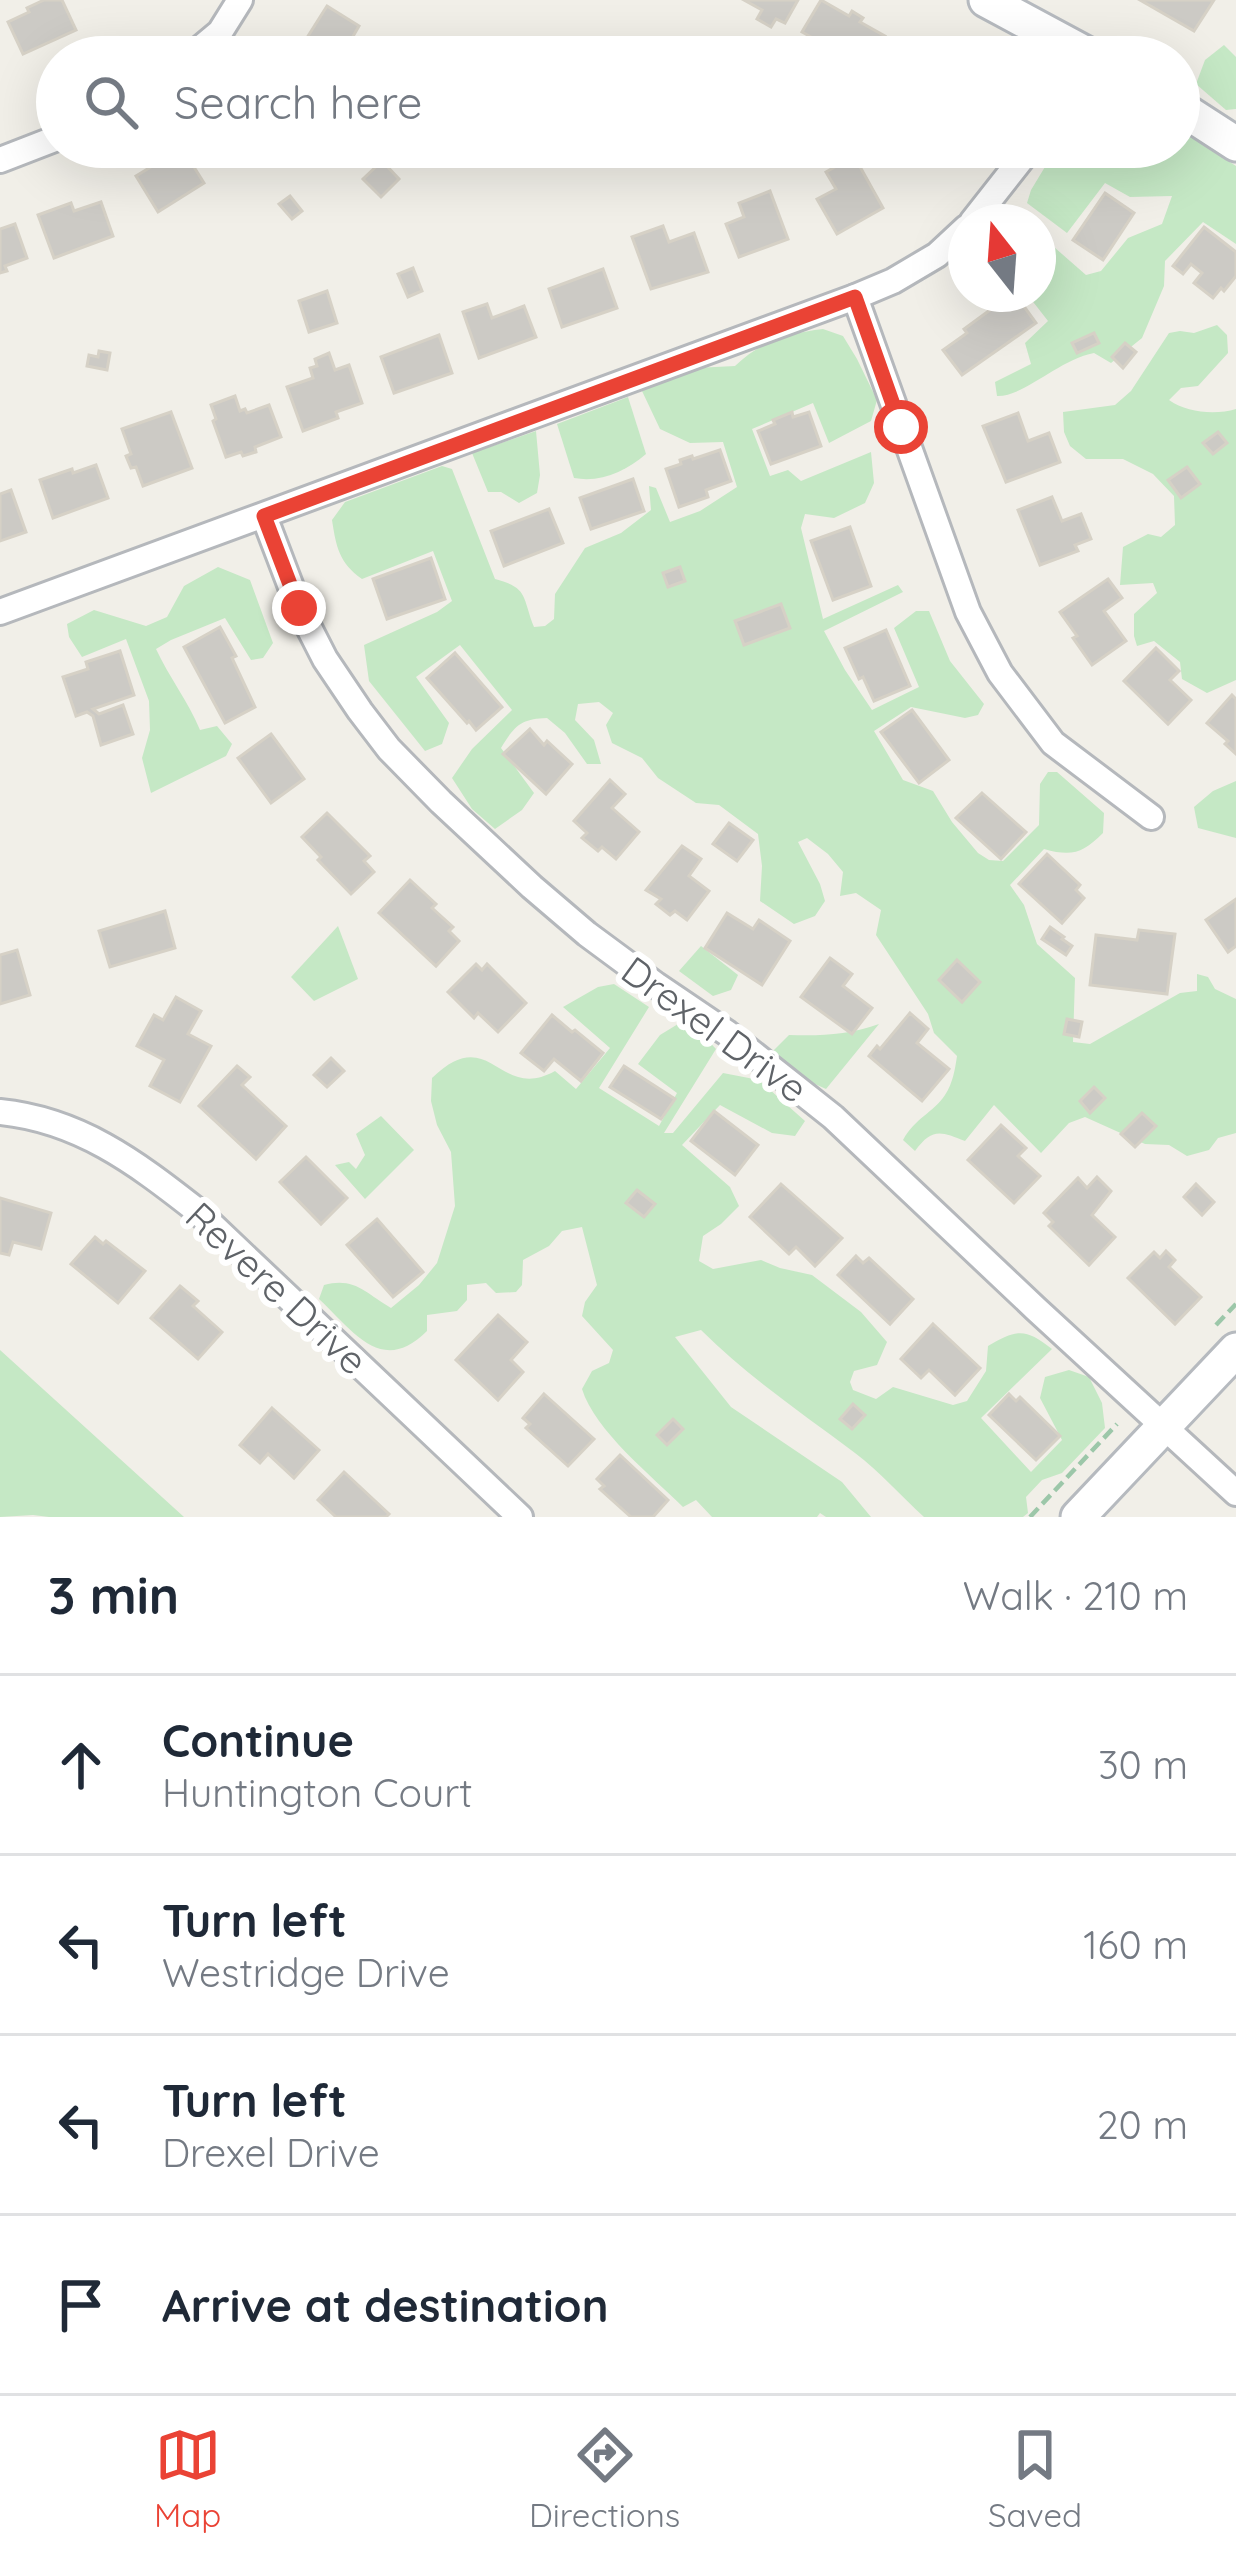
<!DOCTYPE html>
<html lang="en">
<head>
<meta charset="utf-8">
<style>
  :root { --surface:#fff; --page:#f6f6f7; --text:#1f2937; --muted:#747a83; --line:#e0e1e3; --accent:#ea4335 }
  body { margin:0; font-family:Quicksand,sans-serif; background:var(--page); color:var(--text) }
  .compass { position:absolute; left:948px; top:204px; width:108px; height:108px; border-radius:50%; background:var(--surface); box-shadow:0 12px 48px #0002; rotate:343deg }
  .stop { position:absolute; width:36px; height:36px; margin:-27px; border:9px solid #ea4335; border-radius:50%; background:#fff }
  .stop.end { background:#ea4335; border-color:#fff; box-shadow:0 3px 12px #0008 }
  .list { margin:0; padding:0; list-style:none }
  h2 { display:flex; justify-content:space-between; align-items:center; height:156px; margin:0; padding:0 48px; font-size:51px }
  h2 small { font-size:39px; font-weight:400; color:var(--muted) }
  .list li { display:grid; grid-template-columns:78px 1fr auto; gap:36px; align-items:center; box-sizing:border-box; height:180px; padding:0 48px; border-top:3px solid var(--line) }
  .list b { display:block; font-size:45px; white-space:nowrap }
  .list p { margin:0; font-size:39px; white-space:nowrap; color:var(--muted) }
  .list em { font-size:39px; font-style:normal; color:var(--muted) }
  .icon { flex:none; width:66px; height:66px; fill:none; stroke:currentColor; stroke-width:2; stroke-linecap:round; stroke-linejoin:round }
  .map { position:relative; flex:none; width:1236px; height:1517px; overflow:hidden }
  .search { position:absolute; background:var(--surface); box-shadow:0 12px 48px #0002; left:36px; right:36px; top:36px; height:132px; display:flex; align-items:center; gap:30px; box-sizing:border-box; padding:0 42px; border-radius:66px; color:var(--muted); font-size:45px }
  .sheet { height:876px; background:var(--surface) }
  nav { display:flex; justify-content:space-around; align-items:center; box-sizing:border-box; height:168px; border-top:3px solid var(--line); background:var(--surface); font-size:33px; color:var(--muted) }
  nav a { display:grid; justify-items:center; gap:6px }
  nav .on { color:var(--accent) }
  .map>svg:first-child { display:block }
  .green { fill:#c5e8c5 }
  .building { fill:#cccac5; stroke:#d6d1c6; stroke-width:3 }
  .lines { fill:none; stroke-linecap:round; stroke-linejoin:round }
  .street-casing { stroke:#b5b8bc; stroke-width:30 }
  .secondary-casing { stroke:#b6babf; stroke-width:39 }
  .path { stroke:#9cc7a9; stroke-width:4.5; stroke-dasharray:12 6; stroke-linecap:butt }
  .street { stroke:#fff; stroke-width:24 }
  .secondary { stroke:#fff; stroke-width:33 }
  .route { stroke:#ea4335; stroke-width:15 }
  .labels { text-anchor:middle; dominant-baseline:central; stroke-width:12; stroke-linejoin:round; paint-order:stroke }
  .street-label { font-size:39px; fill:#5f6368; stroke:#fff }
</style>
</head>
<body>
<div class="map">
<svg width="1236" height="1517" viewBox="0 0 1236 1517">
  <rect width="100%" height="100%" fill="#f1efe8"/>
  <!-- green -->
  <g class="green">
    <polygon points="1224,45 1236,57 1236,109 1226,110 1196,84 1205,60"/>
    <path d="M1179,129L1236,166V244L1203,222L1165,261L1164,286L1142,338L1111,363L1094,353C1058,360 1024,397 997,396L995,382L1031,364L1025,343L1048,321L1027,294H1038V233L1086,275L1101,271L1128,238L1162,224L1172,196L1130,197L1105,183L1067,233L1027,203L1031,190L1057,147H1179Z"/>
    <path d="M1217,325L1227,335L1228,353L1198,386L1181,388L1169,400C1187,413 1216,415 1236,409V680L1207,693L1182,679L1180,662L1154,641L1137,646L1134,636V614L1157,593L1153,583L1120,585L1123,547L1148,534L1161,537L1175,525L1174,496L1153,474L1123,459H1086L1070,446L1064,432L1063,412L1115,405L1131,391L1169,333L1180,331L1194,333Z"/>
    <path d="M823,329L843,336L857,359L877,400L871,421L829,443L813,403L752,429L770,476L788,470L801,481L871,452L874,483L865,503L834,518L805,514L801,528L823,619L898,585L903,592L824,631L845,670L872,710L919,687L894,628L916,611H929L950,661L984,704L978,715L965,718L911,707L874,731L903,780L933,791L952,822L978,853L989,860L1003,861L1039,825L1040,784L1048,772H1057L1104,813L1103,833C1083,853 1072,857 1044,849L1010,885L1024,905L1037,944L1075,978L1073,1042L1090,1044L1180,993L1197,991V974L1208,977L1215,989L1236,999V1133L1218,1138L1209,1150L1187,1156L1169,1145L1145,1144L1085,1117L1069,1123L1041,1153L994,1105L965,1141C940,1131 932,1128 915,1151L903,1140C915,1118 933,1113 945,1095C953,1083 955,1069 957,1056L934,1033L928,1014L876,935L881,910L856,893L840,896L843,872L828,854L807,838L798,842L820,884L825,901L815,916L794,924L760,901L762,866L758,834L719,805L696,803L658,778L642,758L612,743L606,725L613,713L599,702L578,704L575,720L594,740L601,764H587L565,733L547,718C521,719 515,725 501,748L534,793L522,810L495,829L472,809L452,778L472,749L512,710L460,645L416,677L449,723L442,744L425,751L369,681L364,645L437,612L452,601L433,551L362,579C339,563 336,546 332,520L345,502L442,466L452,469L495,579C529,588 522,597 534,627L545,626L554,619L555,594L585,548L621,533L651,510L649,486L656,488L670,522L700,511L737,487L723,442L690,443L660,429L642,391L695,368L735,366C761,341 789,333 823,329Z"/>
    <path d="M628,397L646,454C626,471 601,483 574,478L557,424Z"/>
    <polygon points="536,431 540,475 537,493 519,503 501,492 488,492 472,453"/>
    <path d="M218,567L250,580L273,643L263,658L251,660L225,618L171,640L156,649C169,677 188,701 200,730L217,726L232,744L226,756L151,793L142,758L150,730L149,701L126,639L82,657L69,637L67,624L94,610L146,626L167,617L184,586Z"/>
    <polygon points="1236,781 1236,838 1198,828 1194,807 1213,791"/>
    <polygon points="338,926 358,979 314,1001 291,977"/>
    <polygon points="701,946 738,975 731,990 713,996 679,971"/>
    <path d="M614,984L649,1007L599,1088L659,1126L677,1093L638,1064L660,1035L678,1024L702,1034L716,1049L664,1133H673L723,1073L759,1080L805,1121L795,1136L772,1133L720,1105L682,1145L730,1187L739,1206L721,1224L703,1236L699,1261L713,1269L761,1260L780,1268L812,1275L861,1312L887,1342L877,1365L854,1371L850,1382L853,1390L876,1399L893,1387L953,1405L967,1401L986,1371L988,1346C1018,1329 1025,1328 1052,1349L981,1418L1031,1472L1062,1440L1040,1398L1045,1377L1069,1370L1089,1377L1102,1403L1105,1428L1062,1473L1042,1480L1026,1497L1028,1513L1023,1517H924C901,1496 880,1472 855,1453C802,1413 748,1377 701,1330L675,1337L731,1407L842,1482L871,1517H826L820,1513L817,1517H712L696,1500L683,1507C652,1476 595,1431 582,1389L592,1371L609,1363L613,1350L582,1316L585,1302L597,1285L582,1227L562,1231L549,1246L523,1260L522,1285L516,1292L496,1293L486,1283L467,1285V1300L457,1311L427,1315V1331C382,1376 354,1332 319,1299L324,1285C355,1277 365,1293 391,1308L419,1285L437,1263L455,1206L451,1152L437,1125L431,1101L432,1078C491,1021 498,1103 555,1071L576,1089L610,1048L563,1007L598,987Z"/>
    <path d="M879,1024L826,1089L775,1066L772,1052L789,1035C821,1036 849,1035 879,1024Z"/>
    <polygon points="381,1116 414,1150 365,1199 335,1165 349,1162 356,1169 365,1155 356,1134"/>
    <polygon points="0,1350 184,1517 49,1517 33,1515 0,1517"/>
  </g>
  <!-- building -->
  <g class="building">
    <polygon points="44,0 62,0 76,30 23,54 8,22 29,12 27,8"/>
    <polygon points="744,0 798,0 785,23 776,19 771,27 757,19 762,10"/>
    <polygon points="821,0 849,16 852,11 863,18 860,22 885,36 872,57 838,57 840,53 802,32"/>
    <polygon points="1140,0 1214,0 1194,31"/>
    <polygon points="327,6 359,26 341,57 306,57 298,52"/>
    <polygon points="182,148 204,183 158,212 136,176"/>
    <polygon points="854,156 883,208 837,234 817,199 836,189 826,172"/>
    <polygon points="382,161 399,179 381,197 363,179"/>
    <polygon points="770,191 788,239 739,257 726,224 744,217 739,203"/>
    <polygon points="1105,193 1134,213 1103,260 1073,240"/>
    <polygon points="290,196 302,211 292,219 279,204"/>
    <polygon points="101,202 113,236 54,258 38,215 71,203 74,211"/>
    <polygon points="15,224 27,258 5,266 7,271 0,273 0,229"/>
    <polygon points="663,226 669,242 694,233 708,272 651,289 632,237"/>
    <polygon points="1204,227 1236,252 1236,276 1224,291 1221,288 1213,298 1194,283 1202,273 1191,264 1183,274 1173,266"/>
    <polygon points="413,268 422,291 408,297 398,274"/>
    <polygon points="603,269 617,308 562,327 549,289"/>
    <polygon points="327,291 337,323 309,332 299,301"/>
    <polygon points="1003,294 1015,294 1036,323 962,375 943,350 967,333 964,329 990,310 986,306"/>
    <polygon points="487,304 492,318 524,306 536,337 479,358 463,312"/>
    <polygon points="1094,333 1099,343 1077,353 1072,343"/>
    <polygon points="439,335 452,373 394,393 381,357"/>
    <polygon points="1125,343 1136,352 1123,368 1112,357"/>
    <polygon points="99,351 110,353 107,370 87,366 89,355 98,357"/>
    <polygon points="329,353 335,370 349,365 362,403 336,412 338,418 303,431 287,387 313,378 310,368 317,366 315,359"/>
    <polygon points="235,396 240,411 245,409 247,413 269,405 281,437 255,447 256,452 243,456 241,452 226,457 213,421 216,419 211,405"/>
    <polygon points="171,412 192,468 143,486 136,467 131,468 126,456 131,454 122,429"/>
    <polygon points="792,412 793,417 809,412 821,446 771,464 758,431 775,424 773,420"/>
    <polygon points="1018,413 1028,441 1049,433 1060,462 1006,482 983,426"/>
    <polygon points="1218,432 1227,443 1213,454 1203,443"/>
    <polygon points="720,450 731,481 706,490 708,497 679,507 666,469 681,464 680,460 692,456 693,459"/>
    <polygon points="96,465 108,498 53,518 40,480 72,469 73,473"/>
    <polygon points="1187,467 1200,484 1181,498 1168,480"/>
    <polygon points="633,479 644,511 591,529 580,498"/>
    <polygon points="11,490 26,532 0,541 0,494"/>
    <polygon points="1052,497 1062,521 1081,514 1091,539 1075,545 1078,551 1040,565 1018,510"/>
    <polygon points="549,509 563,543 504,566 491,531"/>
    <polygon points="850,527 871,586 833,600 811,541"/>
    <polygon points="431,558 445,599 387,619 373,579"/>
    <polygon points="680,567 685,581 668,587 663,573"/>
    <polygon points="1108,579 1122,598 1104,611 1126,641 1092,665 1073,638 1077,636 1060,612"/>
    <polygon points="781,604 790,628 744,645 735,621"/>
    <polygon points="220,627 236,656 232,658 255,707 225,723 184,647"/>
    <polygon points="886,630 910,686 874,701 863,677 859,679 845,648"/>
    <polygon points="1156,648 1179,671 1170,680 1191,700 1168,724 1124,681"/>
    <polygon points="120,651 134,695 93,709 99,714 123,705 133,734 101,745 93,716 87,712 76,716 63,677 88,669 86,662"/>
    <polygon points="455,653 502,707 476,730 469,721 467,723 427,678"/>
    <polygon points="1232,695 1236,699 1236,754 1225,744 1228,741 1207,723"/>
    <polygon points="912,710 949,760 919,783 881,732"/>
    <polygon points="530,729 544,745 547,741 572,764 546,794 503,754"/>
    <polygon points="271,734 304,779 271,803 238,758"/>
    <polygon points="610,780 625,794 612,808 639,832 616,859 602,847 598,851 582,838 587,833 574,821"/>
    <polygon points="982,793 1026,832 1001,859 956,818"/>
    <polygon points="327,813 370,856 364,861 374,872 351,894 318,860 321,857 302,837"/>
    <polygon points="729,823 753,840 737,861 713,844"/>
    <polygon points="682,846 701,859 689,876 709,891 687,920 675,911 670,915 656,904 661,899 646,890"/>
    <polygon points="1047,854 1080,885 1076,890 1084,898 1062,923 1019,884"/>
    <polygon points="410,880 436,904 432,908 453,927 449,931 459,941 436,966 379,913"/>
    <polygon points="1236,899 1236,946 1228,952 1206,920"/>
    <polygon points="165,911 175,948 110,967 99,931"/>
    <polygon points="727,913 753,929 759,920 790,941 762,985 705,948"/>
    <polygon points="1050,927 1064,937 1062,939 1072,946 1066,955 1042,939"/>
    <polygon points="1139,930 1175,934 1167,994 1090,985 1096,935 1137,940"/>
    <polygon points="17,950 30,995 0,1004 0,955"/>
    <polygon points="830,958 852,974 843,986 872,1008 852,1034 801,997"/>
    <polygon points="957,960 980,982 962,1002 939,980"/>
    <polygon points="476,964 482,970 487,964 526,1003 498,1032 478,1013 474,1018 448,992"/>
    <polygon points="176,997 201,1011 188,1034 211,1046 180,1102 150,1086 164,1060 137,1046 154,1015 163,1020"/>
    <polygon points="910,1013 928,1029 917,1043 949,1069 922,1101 869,1056 877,1046 880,1049"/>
    <polygon points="552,1015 572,1032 575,1030 603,1053 581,1081 554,1059 544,1071 521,1053"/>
    <polygon points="1067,1019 1082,1022 1079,1037 1064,1034"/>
    <polygon points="331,1058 344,1071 327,1087 314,1075"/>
    <polygon points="237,1066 250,1077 242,1085 286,1126 256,1159 199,1106"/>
    <polygon points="624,1066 675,1099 661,1119 610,1087"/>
    <polygon points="1094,1087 1105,1098 1090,1113 1080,1101"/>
    <polygon points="714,1111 758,1145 735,1175 691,1141"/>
    <polygon points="1142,1113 1156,1126 1135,1147 1121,1134"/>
    <polygon points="1001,1125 1026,1148 1018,1156 1040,1176 1014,1203 968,1160"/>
    <polygon points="306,1157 347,1198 321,1224 280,1182"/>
    <polygon points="1097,1177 1111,1191 1092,1215 1115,1237 1089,1265 1049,1226 1053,1222 1044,1213 1078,1178 1087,1188"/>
    <polygon points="781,1184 842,1238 815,1266 796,1247 789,1254 750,1217"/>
    <polygon points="1196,1184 1214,1202 1202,1215 1184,1197"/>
    <polygon points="637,1190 655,1204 644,1217 626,1203"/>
    <polygon points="0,1198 51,1213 41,1249 13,1242 9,1255 0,1253"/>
    <polygon points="377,1219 423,1272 393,1297 347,1245"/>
    <polygon points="95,1237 103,1244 106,1241 145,1271 118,1303 71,1264"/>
    <polygon points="1166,1251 1175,1260 1169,1267 1201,1297 1175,1324 1128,1278 1154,1252 1160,1258"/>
    <polygon points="856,1256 863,1263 869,1258 913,1299 890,1324 838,1275"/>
    <polygon points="180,1286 198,1301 193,1306 222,1332 198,1359 151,1318"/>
    <polygon points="498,1315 527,1342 511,1360 523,1372 498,1400 456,1360"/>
    <polygon points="933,1324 980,1368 955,1395 929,1370 921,1378 901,1359"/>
    <polygon points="544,1394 594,1439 568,1466 526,1428 530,1424 523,1418"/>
    <polygon points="1009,1394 1016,1401 1020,1397 1060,1436 1036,1460 989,1415"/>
    <polygon points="853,1404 865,1415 852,1429 840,1419"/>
    <polygon points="272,1408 319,1450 294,1478 268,1454 260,1463 240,1445"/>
    <polygon points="673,1419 683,1429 667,1445 657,1435"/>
    <polygon points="620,1455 668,1500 653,1517 631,1517 600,1489 604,1486 597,1479"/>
    <polygon points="344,1472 389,1514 386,1517 336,1517 318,1500"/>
  </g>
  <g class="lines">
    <!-- street casing -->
    <g class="street-casing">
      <g id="street">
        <polyline points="190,57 220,32 240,0"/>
        <polyline points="0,160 57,138"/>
        <polyline points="972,222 1031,147"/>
        <polyline points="855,297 968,612 1000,673 1053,743 1151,817"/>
        <polyline points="264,516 299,608 325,659 360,711 389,749 441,802 532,887 587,934 656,985 727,1033 833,1117 1036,1309 1236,1493"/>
        <polyline points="0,612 855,297 893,281 937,255 966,228"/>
        <path d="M0,1112C79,1120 135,1162 195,1209L520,1517"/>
      </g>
    </g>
    <!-- secondary casing -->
    <g class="secondary-casing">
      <g id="secondary">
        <polyline points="986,0 1092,57"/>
        <polyline points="1179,107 1236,144"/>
        <polyline points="1078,1517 1236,1350"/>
      </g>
    </g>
    <!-- path -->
    <g class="path">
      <polyline points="1216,1325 1236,1304"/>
      <polyline points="1030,1517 1117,1424"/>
    </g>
    <!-- street -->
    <use href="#street" class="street"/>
    <!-- secondary -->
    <use href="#secondary" class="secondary"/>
  </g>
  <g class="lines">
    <!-- route -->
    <polyline class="route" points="299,608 264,516 855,297 901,427"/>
  </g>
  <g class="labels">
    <!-- street labels -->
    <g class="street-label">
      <text transform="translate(715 1029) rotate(36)">Drexel Drive</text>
      <text transform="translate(277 1288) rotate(43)">Revere Drive</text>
    </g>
  </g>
</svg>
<svg class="compass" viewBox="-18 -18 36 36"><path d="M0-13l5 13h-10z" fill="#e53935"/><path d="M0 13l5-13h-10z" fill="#747a83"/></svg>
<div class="stop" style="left:901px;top:427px"></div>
<div class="stop end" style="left:299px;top:608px"></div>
<div class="search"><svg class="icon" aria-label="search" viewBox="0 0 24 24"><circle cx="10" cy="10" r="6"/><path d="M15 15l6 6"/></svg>Search here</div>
</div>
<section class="sheet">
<h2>3 min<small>Walk · 210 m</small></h2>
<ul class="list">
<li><svg class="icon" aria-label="ahead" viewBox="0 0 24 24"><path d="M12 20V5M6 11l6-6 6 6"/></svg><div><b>Continue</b><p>Huntington Court</p></div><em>30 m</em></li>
<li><svg class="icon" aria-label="left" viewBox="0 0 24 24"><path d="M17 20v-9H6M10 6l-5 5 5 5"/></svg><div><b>Turn left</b><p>Westridge Drive</p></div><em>160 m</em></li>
<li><svg class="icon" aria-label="left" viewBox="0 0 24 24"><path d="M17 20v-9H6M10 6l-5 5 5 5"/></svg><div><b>Turn left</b><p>Drexel Drive</p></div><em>20 m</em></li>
<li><svg class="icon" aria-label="arrive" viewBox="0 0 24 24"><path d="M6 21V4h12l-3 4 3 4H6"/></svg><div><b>Arrive at destination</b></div></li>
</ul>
</section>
<nav>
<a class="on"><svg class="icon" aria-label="map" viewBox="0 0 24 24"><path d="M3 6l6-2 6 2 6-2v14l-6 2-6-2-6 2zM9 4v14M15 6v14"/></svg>Map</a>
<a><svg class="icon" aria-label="directions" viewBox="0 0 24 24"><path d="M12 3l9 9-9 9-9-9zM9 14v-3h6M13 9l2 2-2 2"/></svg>Directions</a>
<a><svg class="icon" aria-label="saved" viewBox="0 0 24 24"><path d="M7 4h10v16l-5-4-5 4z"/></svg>Saved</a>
</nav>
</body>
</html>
